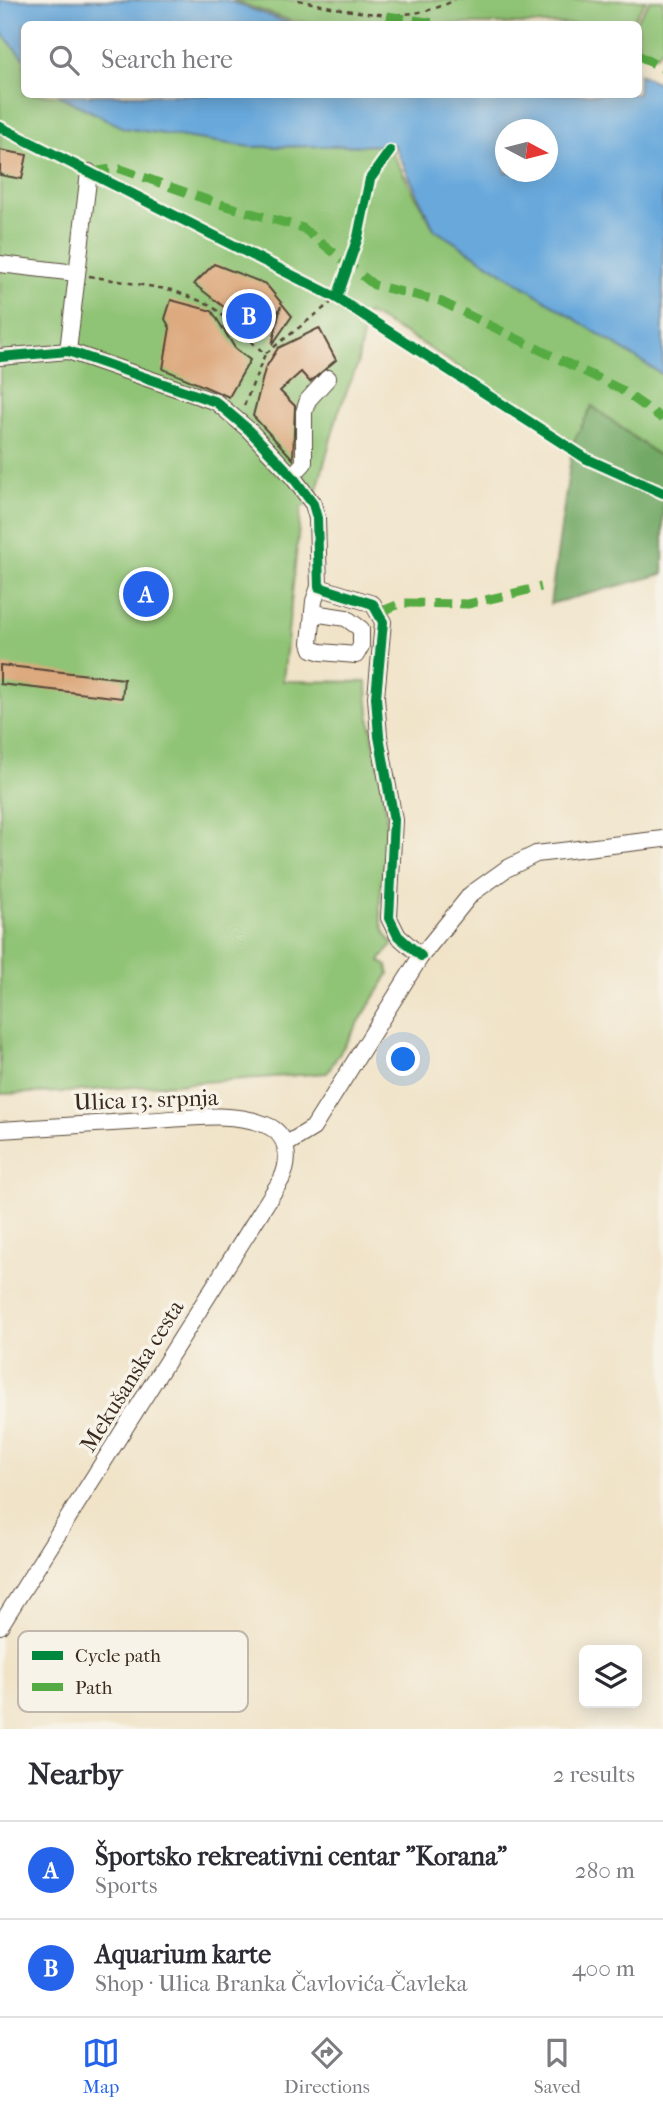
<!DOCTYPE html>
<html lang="en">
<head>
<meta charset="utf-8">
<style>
  :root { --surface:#fff; --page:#f7f7f7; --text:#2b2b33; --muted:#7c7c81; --line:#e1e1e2; --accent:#2563eb }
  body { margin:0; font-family:"IM FELL French Canon",serif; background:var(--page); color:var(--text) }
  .controls { position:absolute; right:21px; bottom:21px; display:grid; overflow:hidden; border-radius:10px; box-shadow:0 4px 18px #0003 }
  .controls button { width:63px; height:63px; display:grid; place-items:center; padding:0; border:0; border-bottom:2px solid var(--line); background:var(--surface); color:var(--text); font:35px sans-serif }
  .compass { position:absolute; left:495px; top:119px; width:63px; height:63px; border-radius:50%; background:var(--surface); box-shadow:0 4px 18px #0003; rotate:97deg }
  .you { position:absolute; left:404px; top:1060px; width:24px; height:24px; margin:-18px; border:5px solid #fff; border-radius:50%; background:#1a73e8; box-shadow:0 0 0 10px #1a73e833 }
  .badge { display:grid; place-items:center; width:46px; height:46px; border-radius:50%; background:var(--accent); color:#fff; font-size:23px; font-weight:700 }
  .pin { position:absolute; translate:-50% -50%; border:4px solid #fff; box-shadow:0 2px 7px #0006 }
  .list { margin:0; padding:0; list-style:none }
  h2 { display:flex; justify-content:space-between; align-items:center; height:91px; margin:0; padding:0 28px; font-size:30px }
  h2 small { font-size:23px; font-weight:400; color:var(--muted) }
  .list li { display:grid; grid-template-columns:46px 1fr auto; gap:21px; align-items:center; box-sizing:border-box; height:98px; padding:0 28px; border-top:2px solid var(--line) }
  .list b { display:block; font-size:26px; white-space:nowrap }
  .list p { margin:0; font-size:23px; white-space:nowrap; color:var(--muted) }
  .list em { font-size:23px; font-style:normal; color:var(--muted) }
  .icon { flex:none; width:38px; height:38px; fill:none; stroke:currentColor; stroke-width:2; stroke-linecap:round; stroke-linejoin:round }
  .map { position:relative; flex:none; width:663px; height:1729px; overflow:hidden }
  .search { position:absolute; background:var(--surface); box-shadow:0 4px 18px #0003; left:21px; right:21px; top:21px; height:77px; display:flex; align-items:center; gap:18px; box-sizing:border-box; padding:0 24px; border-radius:10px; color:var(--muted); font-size:26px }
  .sheet { height:287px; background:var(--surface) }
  nav { display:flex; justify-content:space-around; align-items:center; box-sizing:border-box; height:98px; border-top:2px solid var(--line); background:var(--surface); font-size:19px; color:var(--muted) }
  nav a { display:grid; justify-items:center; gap:4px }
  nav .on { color:var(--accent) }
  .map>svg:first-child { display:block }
  .green { fill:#8fc374; stroke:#657649; stroke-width:2 }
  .forest { fill:#73a966; stroke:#576a42; stroke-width:2 }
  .water { fill:#68a8db; stroke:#52697c; stroke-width:2; fill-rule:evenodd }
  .building { fill:#dda97e }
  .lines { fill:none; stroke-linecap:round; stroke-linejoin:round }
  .minor-casing { stroke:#564638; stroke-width:18 }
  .path { stroke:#564638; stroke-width:2.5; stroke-dasharray:5 5; stroke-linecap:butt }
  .minor { stroke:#fff; stroke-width:16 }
  .quiet { stroke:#55ab43; stroke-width:9; stroke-dasharray:18 9; stroke-linecap:butt }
  .cycleway-casing { stroke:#f7f3e8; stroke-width:15 }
  .cycleway { stroke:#00873e; stroke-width:10 }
  .labels { text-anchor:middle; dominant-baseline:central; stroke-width:7; stroke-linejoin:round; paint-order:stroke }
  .street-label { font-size:23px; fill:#3b2a1e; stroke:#f7f3e8 }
  .key { fill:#f7f3e8; stroke:#bfb7ab; stroke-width:2 }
  .key-label { font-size:19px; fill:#3b2a1e }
</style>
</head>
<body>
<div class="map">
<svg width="663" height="1729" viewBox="0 0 663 1729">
  <rect width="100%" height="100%" fill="#f7f3e8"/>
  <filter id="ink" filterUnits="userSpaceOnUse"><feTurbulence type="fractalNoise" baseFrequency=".0143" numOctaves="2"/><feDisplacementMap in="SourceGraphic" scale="14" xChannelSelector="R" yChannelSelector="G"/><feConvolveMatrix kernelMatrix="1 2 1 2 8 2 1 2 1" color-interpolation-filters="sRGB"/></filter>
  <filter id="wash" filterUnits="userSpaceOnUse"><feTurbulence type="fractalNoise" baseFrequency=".00686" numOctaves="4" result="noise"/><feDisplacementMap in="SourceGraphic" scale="28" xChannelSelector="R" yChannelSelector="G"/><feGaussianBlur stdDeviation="1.57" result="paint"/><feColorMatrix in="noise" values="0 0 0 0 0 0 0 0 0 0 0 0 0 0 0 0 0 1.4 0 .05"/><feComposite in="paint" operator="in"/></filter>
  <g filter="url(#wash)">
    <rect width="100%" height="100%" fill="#f0e3c8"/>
    <!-- green -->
    <g class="green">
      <polygon points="232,0 646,0 630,24 329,24 291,21"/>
      <polygon points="650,0 663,0 663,47 656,56 639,49 638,24 634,24"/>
      <path d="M0,31L24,59V94L58,95L124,128L251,147L394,145L392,153L434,229L663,375V459L592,406L573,443L420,342L367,313L357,366L338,413L315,497L301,508L283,681L367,682C367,734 387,783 387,835C388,869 367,919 393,943L380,961L387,966L389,974L327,1073L65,1092L0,1094Z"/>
    </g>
    <!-- forest -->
    <polygon class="forest" points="592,406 663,459 663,574 550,604 573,443"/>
    <!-- water -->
    <g class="water">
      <polygon points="0,0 226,0 292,24 24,24 24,59 0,31"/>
      <path d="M639,74L663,85V375L434,229L394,145L251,147L124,128L58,95L638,94ZM505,130H548V172H505Z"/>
    </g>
    <g id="blocks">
      <!-- building -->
      <g class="building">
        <polygon points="0,150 27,155 22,179 0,175"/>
        <polygon points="214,264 266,284 292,316 272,345 281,306 263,337 194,284"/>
        <polygon points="171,300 212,311 235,348 250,360 229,397 163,369 170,328 165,319"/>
        <polygon points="319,328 336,360 310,382 301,372 280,391 295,406 293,459 253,416 265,369 278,348"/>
        <polygon points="0,665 124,679 122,698 0,684"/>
      </g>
    </g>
  </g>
  <g filter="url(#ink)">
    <use href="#blocks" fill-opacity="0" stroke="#564638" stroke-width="2"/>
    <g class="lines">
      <!-- minor casing -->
      <g class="minor-casing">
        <g id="minor">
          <polyline points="0,264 76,273"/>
          <polyline points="68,351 89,172"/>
          <polyline points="0,357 68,351 216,402 249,430 292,476 313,504 317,518 319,587 373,604 383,622 376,697 379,736 394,820 389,918 398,936 421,956"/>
          <polyline points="292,476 304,463 304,412 308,400 328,378"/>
          <polyline points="313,613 346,618 361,629 361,646 356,655 321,652 312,649 310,643 314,601 319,587"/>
          <path d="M0,1130C48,1127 96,1124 144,1121C182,1119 230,1110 266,1125C289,1134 291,1161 281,1180L0,1626"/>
          <polyline points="285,1145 313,1128 421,956 471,894 506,869 536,854 663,839"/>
        </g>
      </g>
      <!-- path -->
      <g class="path">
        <path d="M298,0C349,11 405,26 455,0"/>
        <polyline points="89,276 172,290 211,305 265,354 337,298"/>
        <polyline points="244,406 265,354"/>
      </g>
      <!-- minor -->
      <use href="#minor" class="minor"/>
      <!-- quiet -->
      <g class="quiet">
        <polyline points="387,16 440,24"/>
        <polyline points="638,55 663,69"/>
        <polyline points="92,172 118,168 213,202 303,228 374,285 440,301 620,389 663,419"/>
        <polyline points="380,612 402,603 468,604 541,587"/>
      </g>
      <!-- cycleway casing -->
      <g class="cycleway-casing">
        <g id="cycleway">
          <polyline points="0,127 337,298 587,459 663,493"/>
          <polyline points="337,298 358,237 370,179 390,151"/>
          <polyline points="0,357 68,351 216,402 249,430 292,476 313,504 317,518 319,587 373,604 383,622 376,697 379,736 394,820 389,918 398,936 421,956"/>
        </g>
      </g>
      <!-- cycleway -->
      <use href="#cycleway" class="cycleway"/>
    </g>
  </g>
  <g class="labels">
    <!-- street labels -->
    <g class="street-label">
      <text transform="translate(146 1100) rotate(-2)">Ulica 13. srpnja</text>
      <text transform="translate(132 1376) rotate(-58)">Mekušanska cesta</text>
    </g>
  </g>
  <!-- legend -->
  <rect x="18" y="1631" width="230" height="81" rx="10" class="key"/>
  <rect x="32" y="1651" width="31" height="9" fill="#00873e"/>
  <rect x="32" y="1683" width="31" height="8" fill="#55ab43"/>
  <g class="key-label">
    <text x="75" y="1662">Cycle path</text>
    <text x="75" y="1694">Path</text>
  </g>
</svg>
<div class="controls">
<button><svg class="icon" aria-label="layers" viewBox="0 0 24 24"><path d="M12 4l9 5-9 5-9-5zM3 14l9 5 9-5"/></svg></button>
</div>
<svg class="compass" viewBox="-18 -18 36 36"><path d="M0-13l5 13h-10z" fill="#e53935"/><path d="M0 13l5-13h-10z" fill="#7c7c81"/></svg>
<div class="you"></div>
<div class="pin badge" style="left:146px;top:594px">A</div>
<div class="pin badge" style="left:249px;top:316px">B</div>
<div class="search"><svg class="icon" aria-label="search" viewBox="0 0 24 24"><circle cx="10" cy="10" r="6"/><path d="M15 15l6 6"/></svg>Search here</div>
</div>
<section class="sheet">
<h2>Nearby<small>2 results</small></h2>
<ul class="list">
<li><span class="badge">A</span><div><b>Športsko rekreativni centar &quot;Korana&quot;</b><p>Sports</p></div><em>280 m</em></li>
<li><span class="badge">B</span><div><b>Aquarium karte</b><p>Shop · Ulica Branka Čavlovića-Čavleka</p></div><em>400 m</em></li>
</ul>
</section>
<nav>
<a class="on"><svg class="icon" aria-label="map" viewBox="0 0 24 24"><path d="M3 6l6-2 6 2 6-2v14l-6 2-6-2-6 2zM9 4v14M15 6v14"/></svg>Map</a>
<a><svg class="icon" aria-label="directions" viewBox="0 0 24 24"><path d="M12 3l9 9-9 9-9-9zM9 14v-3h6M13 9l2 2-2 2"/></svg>Directions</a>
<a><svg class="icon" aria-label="saved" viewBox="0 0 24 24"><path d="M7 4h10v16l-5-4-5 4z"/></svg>Saved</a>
</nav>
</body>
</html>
